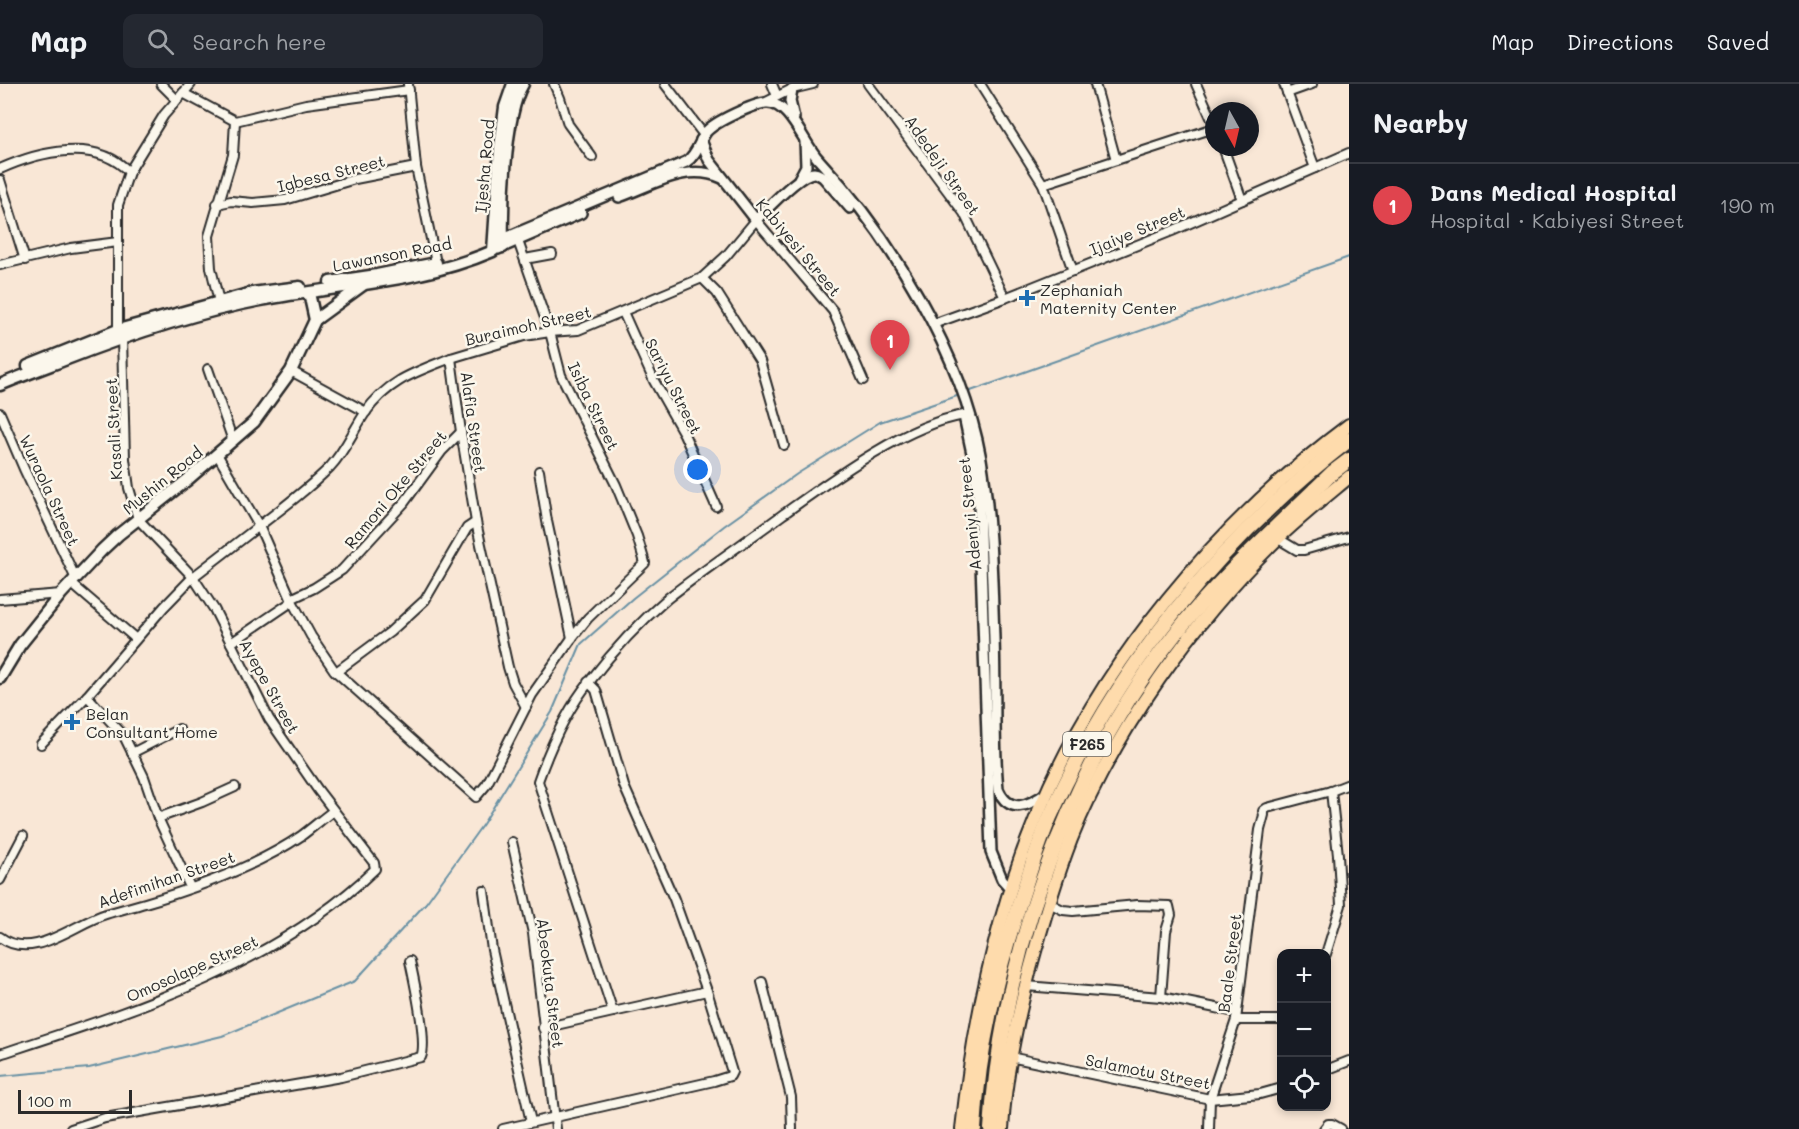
<!DOCTYPE html>
<html lang="en">
<head>
<meta charset="utf-8">
<style>
  :root { --surface:#171b24; --page:#242831; --text:#f1f3f6; --muted:#9ea1a6; --line:#363941; --accent:#7c3aed }
  body { margin:0; font-family:Mali,sans-serif; background:var(--page); color:var(--text) }
  .controls { position:absolute; right:18px; bottom:18px; display:grid; overflow:hidden; border-radius:12px; box-shadow:0 3px 9px #0003 }
  .controls button { width:54px; height:54px; display:grid; place-items:center; padding:0; border:0; border-bottom:2px solid var(--line); background:var(--surface); color:var(--text); font:30px sans-serif }
  .compass { position:absolute; left:1205px; top:18px; width:54px; height:54px; border-radius:50%; background:var(--surface); box-shadow:0 3px 9px #0003; rotate:172deg }
  .scale { position:absolute; left:18px; bottom:15px; width:114px; box-sizing:border-box; padding-left:6px; border:3px solid #2b2b2b; border-top:0; font-size:16px; line-height:21px; white-space:nowrap; color:#2b2b2b; -webkit-text-stroke:4px #fbf7ec; paint-order:stroke }
  .you { position:absolute; left:698px; top:386px; width:21px; height:21px; margin:-15px; border:4px solid #fff; border-radius:50%; background:#1a73e8; box-shadow:0 0 0 9px #1a73e833 }
  .badge { display:grid; place-items:center; width:39px; height:39px; border-radius:50%; background:var(--accent); color:#fff; font-size:20px; font-weight:700 }
  .pin { position:absolute; translate:-50% -50px; filter:drop-shadow(0 2px 3px #0008) }
  .pin::after { content:''; position:absolute; top:32px; width:21px; height:18px; background:inherit; clip-path:polygon(0 0,100% 0,50% 100%) }
  .list { margin:0; padding:0; list-style:none }
  h2 { display:flex; justify-content:space-between; align-items:center; height:78px; margin:0; padding:0 24px; font-size:26px }
  h2 small { font-size:20px; font-weight:400; color:var(--muted) }
  .list li { display:grid; grid-template-columns:39px 1fr auto; gap:18px; align-items:center; box-sizing:border-box; height:84px; padding:0 24px; border-top:2px solid var(--line) }
  .list b { display:block; font-size:22px; white-space:nowrap }
  .list p { margin:0; font-size:20px; white-space:nowrap; color:var(--muted) }
  .list em { font-size:20px; font-style:normal; color:var(--muted) }
  .icon { flex:none; width:33px; height:33px; fill:none; stroke:currentColor; stroke-width:2; stroke-linecap:round; stroke-linejoin:round }
  .map { position:relative; flex:none; width:1349px; height:1045px; overflow:hidden }
  header { display:flex; align-items:center; gap:36px; box-sizing:border-box; height:84px; padding:0 30px; background:var(--surface); border-bottom:2px solid var(--line) }
  header strong { font-size:28px }
  nav { display:flex; gap:33px; margin-inline-start:auto; font-size:21px }
  .search { width:420px; height:54px; background:var(--page); display:flex; align-items:center; gap:15px; box-sizing:border-box; padding:0 21px; border-radius:12px; color:var(--muted); font-size:22px }
  main { display:flex }
  aside { flex:1; background:var(--surface) }
  .map>svg:first-child { display:block }
  .lines { fill:none; stroke-linecap:round; stroke-linejoin:round }
  .stream { stroke:#6991a4; stroke-width:2 }
  .minor-casing { stroke:#2b2b2b; stroke-width:12 }
  .tertiary-casing { stroke:#2b2b2b; stroke-width:14 }
  .secondary-casing { stroke:#2b2b2b; stroke-width:15 }
  .primary-casing { stroke:#2b2b2b; stroke-width:16 }
  .motorway-casing { stroke:#2b2b2b; stroke-width:18 }
  .minor { stroke:#fbf7ec; stroke-width:8 }
  .tertiary { stroke:#fbf7ec; stroke-width:9 }
  .secondary { stroke:#fbf7ec; stroke-width:10 }
  .primary { stroke:#fedbac; stroke-width:12 }
  .motorway { stroke:#fedbac; stroke-width:14 }
  .poi-dot { fill:#1f6fb2; stroke:#fbf7ec; stroke-width:2 }
  .labels { text-anchor:middle; dominant-baseline:central; stroke-width:5; stroke-linejoin:round; paint-order:stroke }
  .shield { fill:#fbf7ec; stroke:#696865; stroke-width:1.5 }
  .shield-label { font-size:15px; font-weight:bold; fill:#2b2b2b }
  .street-label { font-size:16px; fill:#2b2b2b; stroke:#fbf7ec }
  .poi-label { font-size:16px; fill:#2b2b2b; stroke:#fbf7ec; text-anchor:start }
</style>
</head>
<body>
<header>
<strong>Map</strong>
<div class="search"><svg class="icon" aria-label="search" viewBox="0 0 24 24"><circle cx="10" cy="10" r="6"/><path d="M15 15l6 6"/></svg>Search here</div>
<nav><a>Map</a><a>Directions</a><a>Saved</a></nav>
</header>
<main>
<div class="map">
<svg width="1349" height="1045" viewBox="0 0 1349 1045">
  <rect width="100%" height="100%" fill="#f9e7d6"/>
  <filter id="ink" filterUnits="userSpaceOnUse"><feTurbulence type="fractalNoise" baseFrequency=".0167" numOctaves="2"/><feDisplacementMap in="SourceGraphic" scale="12" xChannelSelector="R" yChannelSelector="G"/><feConvolveMatrix kernelMatrix="1 2 1 2 8 2 1 2 1" color-interpolation-filters="sRGB"/></filter>
  <g filter="url(#ink)">
    <g class="lines">
      <!-- stream -->
      <g class="stream">
        <polyline points="965,309 1349,173"/>
        <polyline points="0,992 89,984 222,952 355,897 426,819 483,740 552,628 581,560 633,514 724,442 797,390 880,338 960,311"/>
      </g>
      <!-- minor casing -->
      <g class="minor-casing">
        <g id="minor">
          <polyline points="161,0 176,15"/>
          <polyline points="408,0 416,83 436,179"/>
          <polyline points="554,0 560,14 568,40 592,73"/>
          <polyline points="665,0 704,51"/>
          <polyline points="772,0 777,12"/>
          <polyline points="868,0 964,129 1005,214"/>
          <polyline points="980,0 1043,100 1073,187"/>
          <polyline points="1095,0 1116,76"/>
          <polyline points="1196,0 1214,40"/>
          <polyline points="1284,0 1315,84"/>
          <polyline points="183,9 235,37 233,71 209,152 211,184 219,218"/>
          <polyline points="1287,9 1312,0"/>
          <polyline points="764,19 792,5 813,0"/>
          <polyline points="235,37 306,20 409,6"/>
          <polyline points="1223,63 1242,116"/>
          <path d="M0,85C38,68 96,53 129,88"/>
          <polyline points="0,96 25,176"/>
          <polyline points="1043,100 1214,44"/>
          <polyline points="217,120 231,117 253,119 285,116 355,95 416,83"/>
          <polyline points="525,175 552,170"/>
          <polyline points="0,181 71,164 118,158"/>
          <polyline points="702,194 717,209 760,277 784,361"/>
          <polyline points="623,228 654,297 684,350 716,422"/>
          <polyline points="933,240 1005,214 1172,147 1349,69"/>
          <polyline points="118,246 118,121 129,88 164,31 191,0"/>
          <polyline points="451,274 524,252 550,248 578,246 702,194 726,172 756,136 833,227 863,296"/>
          <polyline points="208,285 233,357"/>
          <polyline points="291,287 366,328"/>
          <polyline points="0,329 24,385 76,495"/>
          <path d="M217,370L259,442C284,423 308,405 330,383C345,367 353,347 365,329C388,296 416,288 451,274L461,348L476,438L508,583L513,599L526,623"/>
          <polyline points="539,387 547,437 572,554"/>
          <polyline points="1277,454 1297,466 1304,466 1349,453"/>
          <polyline points="72,500 136,555"/>
          <polyline points="0,515 61,510"/>
          <polyline points="231,559 290,519 293,514 314,504 342,486 404,419 442,367 461,348"/>
          <polyline points="336,588 390,548 425,516 467,444 476,438"/>
          <polyline points="87,612 124,652 144,693 158,734 190,803"/>
          <polyline points="41,660 87,612 164,523 193,493 259,442 292,517 311,552 334,586 476,713 487,700 532,611 572,554 588,534 645,479 637,452 616,401 561,291 550,248 518,157"/>
          <polyline points="132,669 179,645"/>
          <polyline points="158,734 202,718 235,703"/>
          <polyline points="512,758 533,849 556,1045"/>
          <polyline points="0,796 23,752"/>
          <polyline points="484,807 492,866 531,1038"/>
          <polyline points="1049,819 1063,826 1073,827 1137,821 1169,822 1171,831 1166,847 1161,913"/>
          <path d="M0,853C33,878 73,840 106,830C119,826 132,823 145,819C196,804 257,782 301,752C312,744 322,735 333,727"/>
          <polyline points="1326,870 1341,821 1338,771 1331,707"/>
          <polyline points="762,898 791,1013 792,1045"/>
          <polyline points="1026,902 1161,913 1236,928"/>
          <polyline points="613,928 707,907"/>
          <polyline points="1236,936 1282,936"/>
          <path d="M543,944L613,928L538,697C550,663 567,625 590,597C613,567 640,538 668,514C705,485 744,459 782,431C831,396 905,341 964,331"/>
          <path d="M0,970C131,927 274,883 375,785L374,779L318,706L269,635L214,525L193,493L138,435L129,404L125,375L122,253"/>
          <polyline points="1010,973 1210,1015 1260,1010 1282,1004"/>
          <polyline points="1326,986 1349,977"/>
          <path d="M71,1045L105,1034L341,993L421,973C428,958 414,896 410,877"/>
          <polyline points="503,1045 714,997 730,992 732,988 707,907 674,815 624,702 596,606 588,598"/>
          <polyline points="1209,1045 1210,1015 1236,936 1260,746 1264,731 1263,727 1267,724 1331,707 1349,700"/>
          <polyline points="1324,1045 1328,1040 1332,1040 1341,1045"/>
        </g>
      </g>
      <!-- tertiary casing -->
      <g class="tertiary-casing">
        <g id="tertiary">
          <polyline points="792,5 790,17 794,34"/>
          <path d="M701,56L709,76L756,136C766,126 800,89 814,89C818,89 819,91 823,93L850,124"/>
          <polyline points="799,95 806,82 805,57"/>
          <path d="M619,113C653,101 686,78 722,94"/>
          <path d="M498,157L686,78C697,71 699,58 706,48C714,38 753,20 766,19C790,17 804,61 819,76C891,153 962,270 981,375C991,434 992,496 994,555C996,605 993,655 998,705C1009,731 1029,722 1047,709"/>
          <polyline points="498,165 581,129"/>
          <polyline points="964,332 973,374 979,421 991,768 1002,795 1011,805"/>
        </g>
      </g>
      <!-- secondary casing -->
      <g class="secondary-casing">
        <g id="secondary">
          <path d="M503,163C502,125 504,31 523,0"/>
          <polyline points="330,198 377,191 436,179"/>
          <polyline points="315,236 363,201"/>
          <polyline points="28,282 118,246 252,209 300,203"/>
          <path d="M0,301C21,292 43,284 64,276C128,251 193,229 261,216C339,201 419,199 493,167L500,63L505,23L513,0"/>
          <polyline points="0,594 20,561 61,510 102,466 118,451 186,397 254,338 291,287 315,236 309,209"/>
        </g>
      </g>
      <!-- primary casing -->
      <g class="primary-casing">
        <g id="primary">
          <path d="M962,1045C974,936 996,830 1038,729C1101,577 1218,439 1349,341"/>
          <path d="M1002,1045C1005,992 1016,941 1029,889C1041,844 1054,799 1071,755C1114,647 1194,536 1277,455C1300,433 1325,413 1349,393"/>
        </g>
      </g>
      <!-- motorway casing -->
      <g class="motorway-casing">
        <g id="motorway">
          <path d="M974,1045C978,971 994,898 1017,827C1027,796 1037,763 1050,733C1116,583 1220,456 1349,356"/>
          <path d="M991,1045C1002,872 1067,687 1175,550C1222,491 1279,441 1333,388L1349,376"/>
        </g>
      </g>
      <!-- minor -->
      <use href="#minor" class="minor"/>
      <!-- tertiary -->
      <use href="#tertiary" class="tertiary"/>
      <!-- secondary -->
      <use href="#secondary" class="secondary"/>
      <!-- primary -->
      <use href="#primary" class="primary"/>
      <!-- motorway -->
      <use href="#motorway" class="motorway"/>
    </g>
  </g>
  <!-- markers -->
  <g class="poi-dot">
    <path d="M1024 205h6v6h6v6h-6v6h-6v-6h-6v-6h6z"/>
    <path d="M69 629h6v6h6v6h-6v6h-6v-6h-6v-6h6z"/>
  </g>
  <g class="labels">
    <!-- shield labels -->
    <rect class="shield" x="1063" y="648" width="48" height="24" rx="4.5"/>
    <g class="shield-label">
      <text x="1087" y="660">F265</text>
    </g>
    <!-- street labels -->
    <g class="street-label">
      <text transform="translate(943 81) rotate(55)">Adedeji Street</text>
      <text transform="translate(484 82) rotate(-85)">Ijesha Road</text>
      <text transform="translate(331 89) rotate(-14)">Igbesa Street</text>
      <text transform="translate(1137 146) rotate(-23)">Ijaiye Street</text>
      <text transform="translate(799 163) rotate(50)">Kabiyesi Street</text>
      <text transform="translate(392 170) rotate(-11)">Lawanson Road</text>
      <text transform="translate(528 241) rotate(-13)">Buraimoh Street</text>
      <text transform="translate(674 302) rotate(63)">Sariyu Street</text>
      <text transform="translate(594 322) rotate(64)">Isiba Street</text>
      <text transform="translate(474 338) rotate(82)">Alafia Street</text>
      <text transform="translate(113 345) rotate(-93)">Kasali Street</text>
      <text transform="translate(162 396) rotate(-39)">Mushin Road</text>
      <text transform="translate(395 405) rotate(-50)">Ramoni Oke Street</text>
      <text transform="translate(50 406) rotate(65)">Wuraola Street</text>
      <text transform="translate(969 430) rotate(-96)">Adeniyi Street</text>
      <text transform="translate(270 602) rotate(61)">Ayepe Street</text>
      <text transform="translate(166 795) rotate(-19)">Adefimihan Street</text>
      <text transform="translate(1229 879) rotate(-83)">Baale Street</text>
      <text transform="translate(192 884) rotate(-24)">Omosolape Street</text>
      <text transform="translate(551 899) rotate(83)">Abeokuta Street</text>
      <text transform="translate(1148 987) rotate(11)">Salamotu Street</text>
    </g>
    <!-- poi labels -->
    <g class="poi-label">
      <text x="1040" y="205">Zephaniah<tspan x="1040" dy="18">Maternity Center</tspan></text>
      <text x="86" y="629">Belan<tspan x="86" dy="18">Consultant Home</tspan></text>
    </g>
  </g>
</svg>
<div class="controls">
<button>+</button>
<button>−</button>
<button><svg class="icon" aria-label="locate" viewBox="0 0 24 24"><circle cx="12" cy="12" r="6"/><path d="M12 2v4M12 18v4M2 12h4M18 12h4"/></svg></button>
</div>
<svg class="compass" viewBox="-18 -18 36 36"><path d="M0-13l5 13h-10z" fill="#e53935"/><path d="M0 13l5-13h-10z" fill="#9ea1a6"/></svg>
<div class="scale">100 m</div>
<div class="you"></div>
<div class="pin badge" style="left:890px;top:286px;background:#e0444e">1</div>
</div>
<aside>
<h2>Nearby<small></small></h2>
<ul class="list">
<li><span class="badge" style="background:#e0444e">1</span><div><b>Dans Medical Hospital</b><p>Hospital · Kabiyesi Street</p></div><em>190 m</em></li>
</ul>
</aside>
</main>
</body>
</html>
